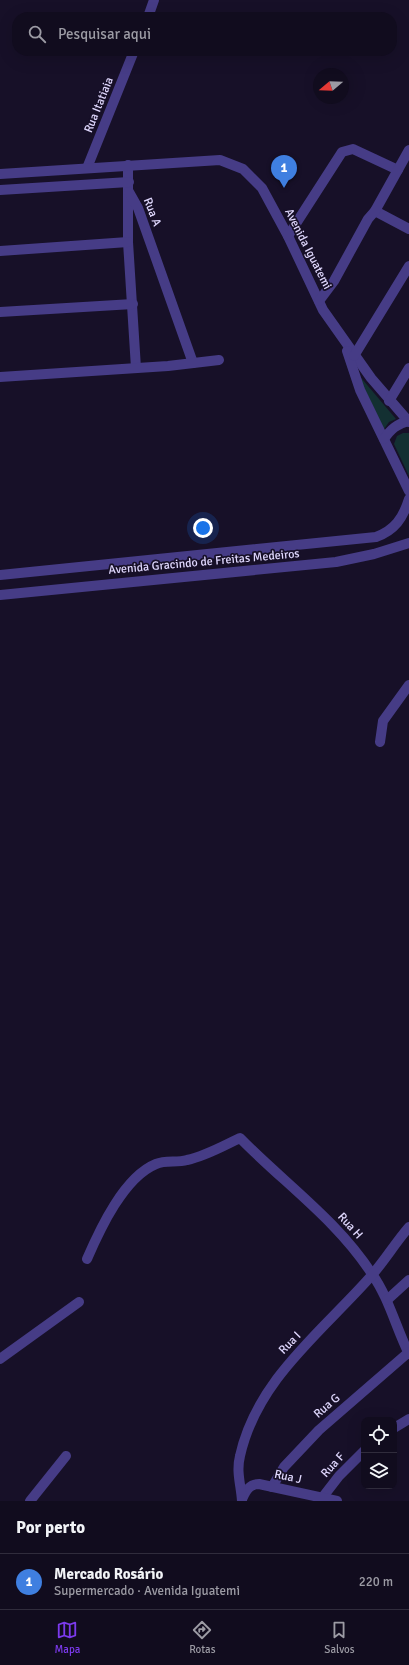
<!DOCTYPE html>
<html lang="pt">
<head>
<meta charset="utf-8">
<style>
  :root { --surface:#110c1e; --page:#1e1a2b; --text:#f1f3f6; --muted:#9c9ba4; --line:#302c3c; --accent:#7c3aed }
  body { margin:0; font-family:Signika,sans-serif; background:var(--page); color:var(--text) }
  .controls { position:absolute; right:12px; bottom:12px; display:grid; overflow:hidden; border-radius:8px; box-shadow:0 4px 16px #0002 }
  .controls button { width:36px; height:36px; display:grid; place-items:center; padding:0; border:0; border-bottom:1px solid var(--line); background:var(--surface); color:var(--text); font:20px sans-serif }
  .compass { position:absolute; left:313px; top:68px; width:36px; height:36px; border-radius:50%; background:var(--surface); box-shadow:0 4px 16px #0002; rotate:251deg }
  .you { position:absolute; left:203px; top:528px; width:14px; height:14px; margin:-10px; border:3px solid #fff; border-radius:50%; background:#1a73e8; box-shadow:0 0 0 6px #1a73e833 }
  .badge { display:grid; place-items:center; width:26px; height:26px; border-radius:50%; background:var(--accent); color:#fff; font-size:13px; font-weight:700 }
  .pin { position:absolute; translate:-50% -33px; filter:drop-shadow(0 1px 2px #0008) }
  .pin::after { content:''; position:absolute; top:21px; width:14px; height:12px; background:inherit; clip-path:polygon(0 0,100% 0,50% 100%) }
  .list { margin:0; padding:0; list-style:none }
  h2 { display:flex; justify-content:space-between; align-items:center; height:52px; margin:0; padding:0 16px; font-size:17px }
  h2 small { font-size:13px; font-weight:400; color:var(--muted) }
  .list li { display:grid; grid-template-columns:26px 1fr auto; gap:12px; align-items:center; box-sizing:border-box; height:56px; padding:0 16px; border-top:1px solid var(--line) }
  .list b { display:block; font-size:15px; white-space:nowrap }
  .list p { margin:0; font-size:13px; white-space:nowrap; color:var(--muted) }
  .list em { font-size:13px; font-style:normal; color:var(--muted) }
  .icon { flex:none; width:22px; height:22px; fill:none; stroke:currentColor; stroke-width:2; stroke-linecap:round; stroke-linejoin:round }
  .map { position:relative; flex:none; width:409px; height:1501px; overflow:hidden }
  .search { position:absolute; background:var(--surface); box-shadow:0 4px 16px #0002; left:12px; right:12px; top:12px; height:44px; display:flex; align-items:center; gap:10px; box-sizing:border-box; padding:0 14px; border-radius:16px; color:var(--muted); font-size:15px }
  .sheet { height:108px; background:var(--surface) }
  nav { display:flex; justify-content:space-around; align-items:center; box-sizing:border-box; height:56px; border-top:1px solid var(--line); background:var(--surface); font-size:11px; color:var(--muted) }
  nav a { display:grid; justify-items:center; gap:2px }
  nav .on { color:var(--accent) }
  .map>svg:first-child { display:block }
  .green { fill:#133032 }
  .lines { fill:none; stroke-linecap:round; stroke-linejoin:round }
  .minor { stroke:#463c86; stroke-width:10 }
  .labels { text-anchor:middle; dominant-baseline:central; stroke-width:3.5; stroke-linejoin:round; paint-order:stroke }
  .street-label { font-size:12px; fill:#e0d8fe; stroke:#171028 }
</style>
</head>
<body>
<div class="map">
<svg width="409" height="1501" viewBox="0 0 409 1501">
  <rect width="100%" height="100%" fill="#171028"/>
  <!-- green -->
  <g class="green">
    <polygon points="357,373 396,419 389,422 384,429"/>
    <polygon points="403,433 409,433 409,476 394,444 397,436"/>
  </g>
  <g class="lines">
    <!-- minor -->
    <g class="minor">
      <polyline points="148,17 154,0"/>
      <polyline points="128,165 128,242 136,368"/>
      <polyline points="87,168 134,51"/>
      <polyline points="0,174 220,160 243,169 262,188 288,236 323,310 371,378 409,422"/>
      <polyline points="0,190 129,182"/>
      <polyline points="129,192 138,208 193,363"/>
      <polyline points="375,211 409,229"/>
      <polyline points="288,236 342,152 353,149 398,170"/>
      <polyline points="0,251 128,242"/>
      <polyline points="319,301 334,281 368,219 375,211 409,150"/>
      <polyline points="0,312 133,304"/>
      <polyline points="347,351 360,390 409,491"/>
      <polyline points="354,356 409,266"/>
      <polyline points="0,377 168,366 219,360"/>
      <polyline points="389,401 409,368"/>
      <path d="M384,439C391,429 397,424 408,421"/>
      <path d="M0,575L376,537C395,530 403,518 409,499"/>
      <polyline points="0,595 336,562 374,554 409,543"/>
      <polyline points="380,742 383,721 409,685"/>
      <path d="M87,1259C100,1229 124,1177 156,1164C166,1160 177,1163 187,1160C206,1156 223,1146 240,1138C284,1183 337,1220 372,1274C389,1298 396,1328 409,1354"/>
      <polyline points="387,1300 409,1280"/>
      <polyline points="0,1359 79,1302"/>
      <polyline points="394,1428 409,1419"/>
      <polyline points="272,1487 284,1467 319,1430 409,1352"/>
      <polyline points="322,1498 339,1476 364,1451"/>
      <path d="M242,1499C246,1491 249,1484 259,1484L337,1501"/>
      <polyline points="30,1501 66,1456"/>
      <path d="M242,1501C241,1485 236,1472 240,1456C257,1379 323,1331 372,1275C385,1260 396,1242 409,1227"/>
    </g>
  </g>
  <g class="labels">
    <!-- street labels -->
    <g class="street-label">
      <text transform="translate(99 105) rotate(-68)">Rua Itatiaia</text>
      <text transform="translate(152 212) rotate(69)">Rua A</text>
      <text transform="translate(308 249) rotate(63)">Avenida Iguatemi</text>
      <text transform="translate(204 562) rotate(-5)">Avenida Gracindo de Freitas Medeiros</text>
      <text transform="translate(350 1226) rotate(48)">Rua H</text>
      <text transform="translate(290 1343) rotate(-46)">Rua I</text>
      <text transform="translate(327 1406) rotate(-41)">Rua G</text>
      <text transform="translate(333 1465) rotate(-48)">Rua F</text>
      <text transform="translate(288 1477) rotate(12)">Rua J</text>
    </g>
  </g>
</svg>
<div class="controls">
<button><svg class="icon" aria-label="locate" viewBox="0 0 24 24"><circle cx="12" cy="12" r="6"/><path d="M12 2v4M12 18v4M2 12h4M18 12h4"/></svg></button>
<button><svg class="icon" aria-label="layers" viewBox="0 0 24 24"><path d="M12 4l9 5-9 5-9-5zM3 14l9 5 9-5"/></svg></button>
</div>
<svg class="compass" viewBox="-18 -18 36 36"><path d="M0-13l5 13h-10z" fill="#e53935"/><path d="M0 13l5-13h-10z" fill="#9c9ba4"/></svg>
<div class="you"></div>
<div class="pin badge" style="left:284px;top:188px;background:#3f7fe0">1</div>
<div class="search"><svg class="icon" aria-label="search" viewBox="0 0 24 24"><circle cx="10" cy="10" r="6"/><path d="M15 15l6 6"/></svg>Pesquisar aqui</div>
</div>
<section class="sheet">
<h2>Por perto<small></small></h2>
<ul class="list">
<li><span class="badge" style="background:#3f7fe0">1</span><div><b>Mercado Rosário</b><p>Supermercado · Avenida Iguatemi</p></div><em>220 m</em></li>
</ul>
</section>
<nav>
<a class="on"><svg class="icon" aria-label="map" viewBox="0 0 24 24"><path d="M3 6l6-2 6 2 6-2v14l-6 2-6-2-6 2zM9 4v14M15 6v14"/></svg>Mapa</a>
<a><svg class="icon" aria-label="directions" viewBox="0 0 24 24"><path d="M12 3l9 9-9 9-9-9zM9 14v-3h6M13 9l2 2-2 2"/></svg>Rotas</a>
<a><svg class="icon" aria-label="saved" viewBox="0 0 24 24"><path d="M7 4h10v16l-5-4-5 4z"/></svg>Salvos</a>
</nav>
</body>
</html>
